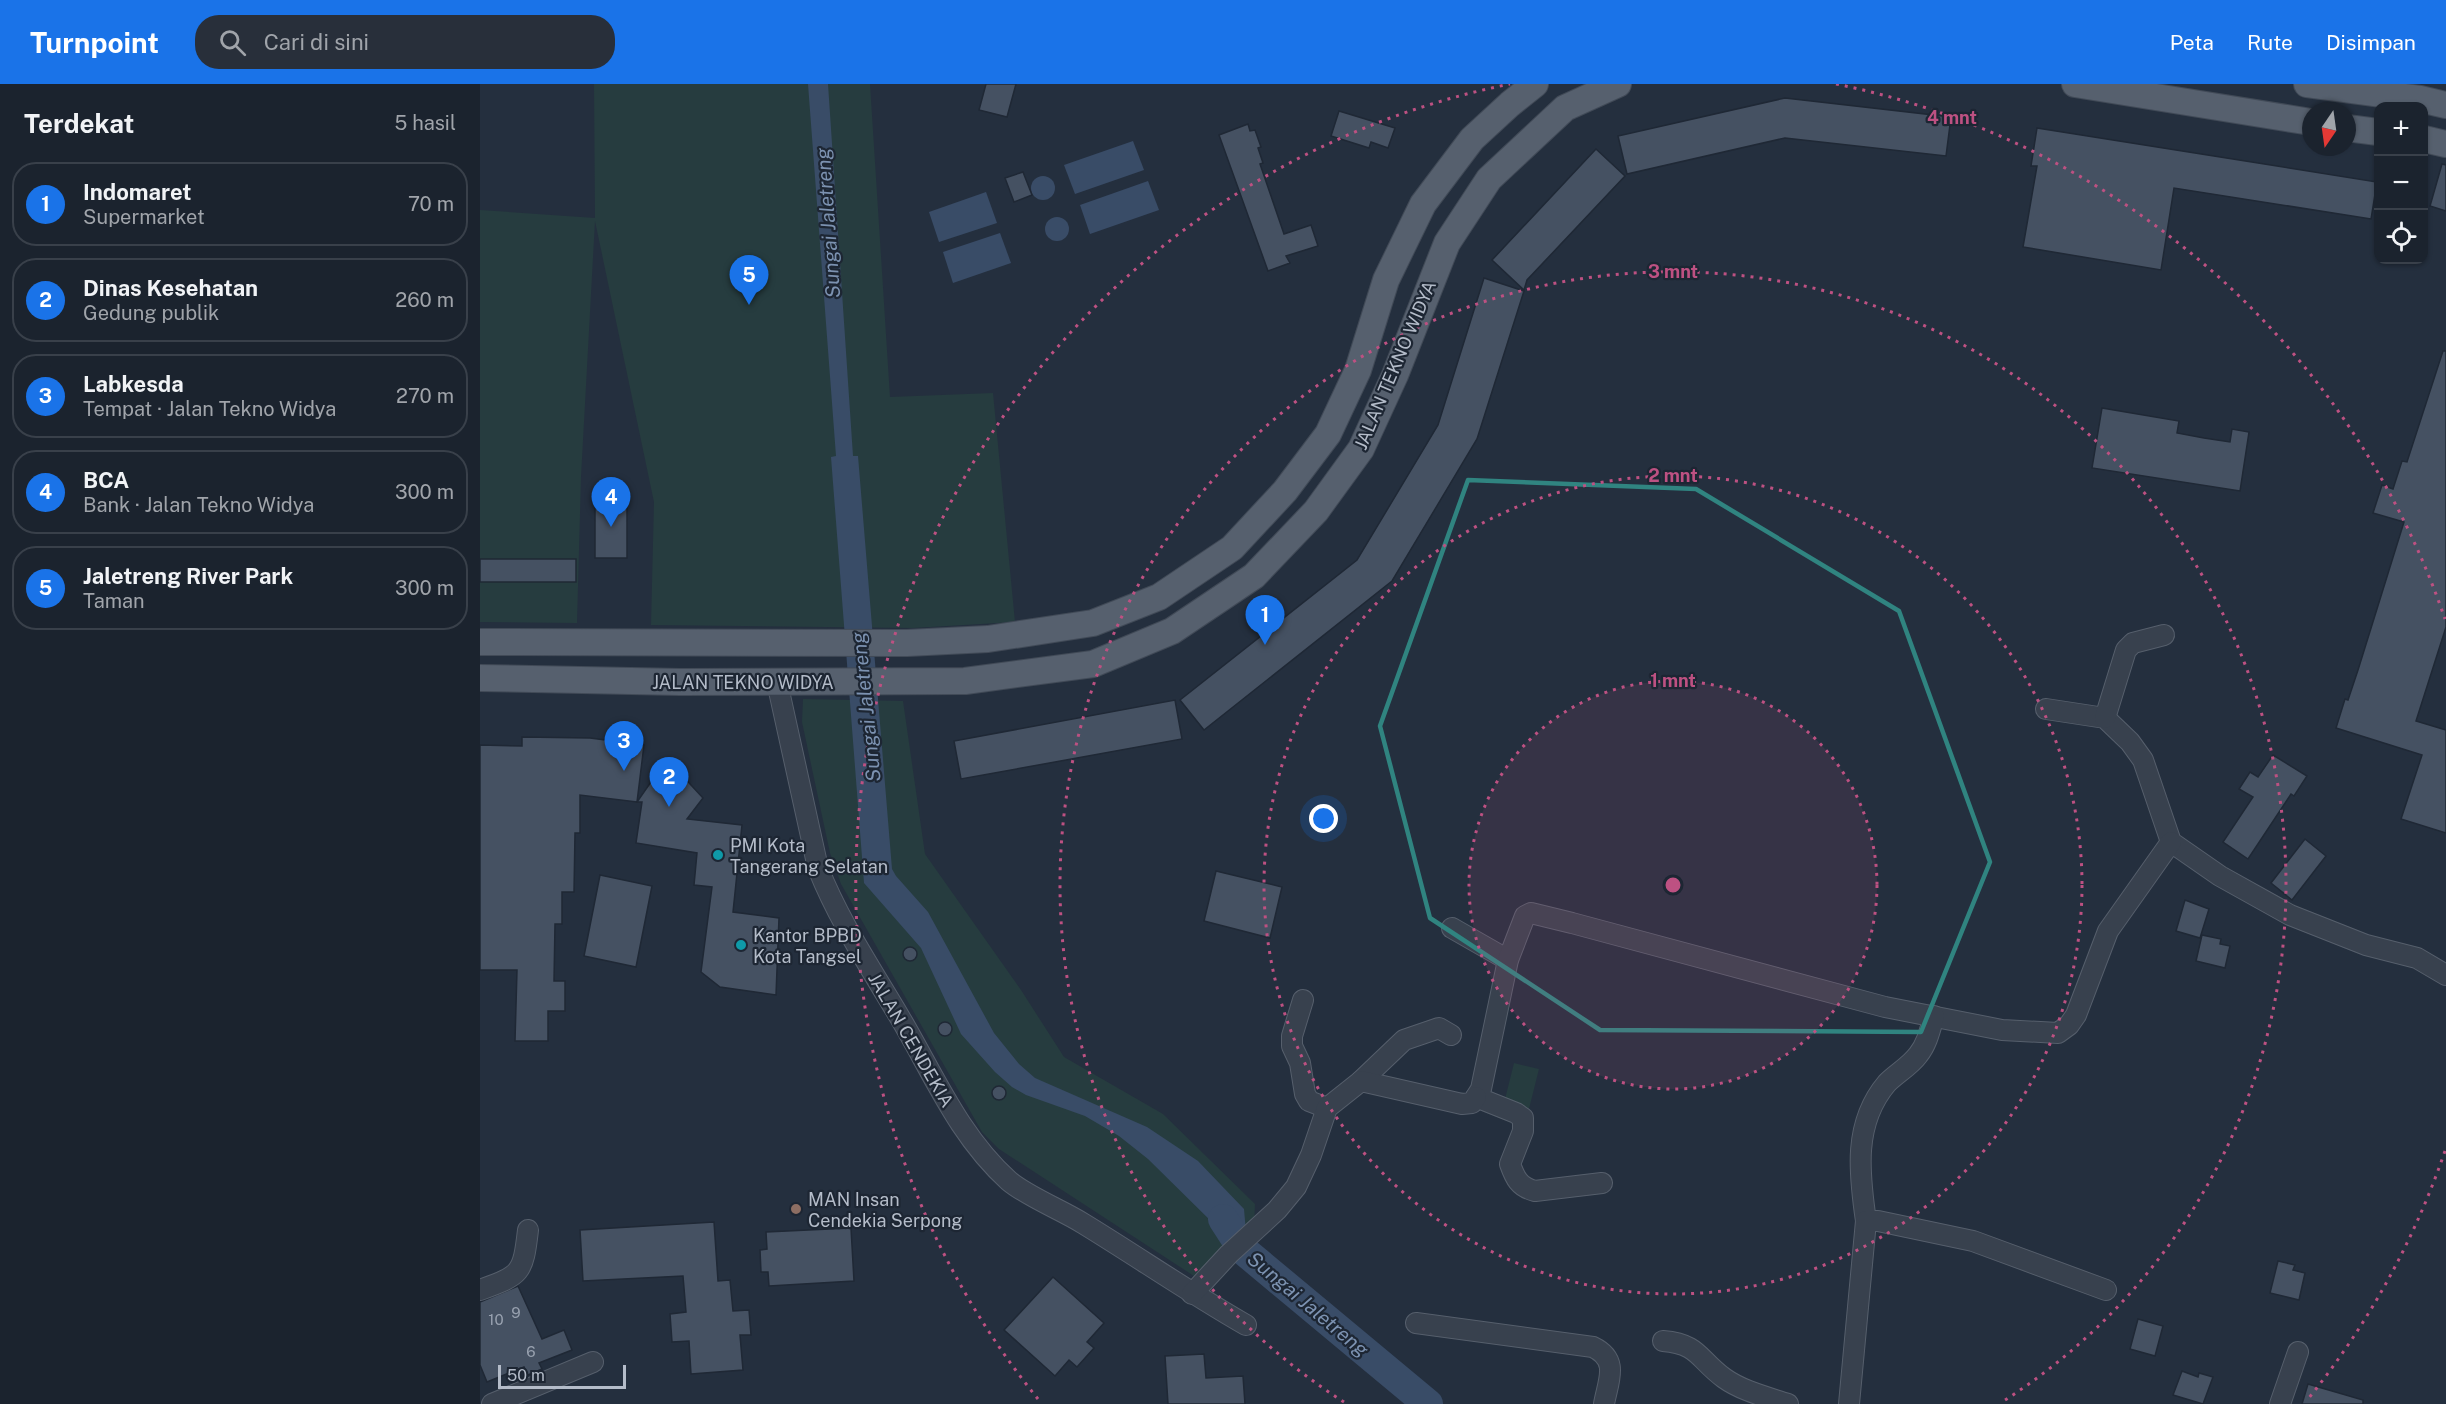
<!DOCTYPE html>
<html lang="id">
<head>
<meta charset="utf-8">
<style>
  :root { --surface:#1b232e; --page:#282f3a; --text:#f1f3f6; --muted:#a0a4aa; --line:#39404a; --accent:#1a73e8 }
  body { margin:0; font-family:"Public Sans",sans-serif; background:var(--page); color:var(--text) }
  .controls { position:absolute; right:18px; top:18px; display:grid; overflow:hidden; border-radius:12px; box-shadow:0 2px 4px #0004 }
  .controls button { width:54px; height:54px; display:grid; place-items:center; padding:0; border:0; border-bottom:2px solid var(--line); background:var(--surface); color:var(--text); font:30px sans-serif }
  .compass { position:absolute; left:1822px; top:18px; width:54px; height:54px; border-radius:50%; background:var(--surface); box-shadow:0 2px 4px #0004; rotate:193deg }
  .scale { position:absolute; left:18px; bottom:15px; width:128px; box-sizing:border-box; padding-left:6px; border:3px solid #b4bcc9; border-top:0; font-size:16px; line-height:21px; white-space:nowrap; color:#b4bcc9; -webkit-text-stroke:4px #1d2633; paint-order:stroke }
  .you { position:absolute; left:844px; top:735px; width:21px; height:21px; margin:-15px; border:4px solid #fff; border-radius:50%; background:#1a73e8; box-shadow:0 0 0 9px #1a73e833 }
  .badge { display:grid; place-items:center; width:39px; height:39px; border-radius:50%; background:var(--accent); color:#fff; font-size:20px; font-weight:700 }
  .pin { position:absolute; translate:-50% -50px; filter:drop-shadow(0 2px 3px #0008) }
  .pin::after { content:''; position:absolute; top:32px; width:21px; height:18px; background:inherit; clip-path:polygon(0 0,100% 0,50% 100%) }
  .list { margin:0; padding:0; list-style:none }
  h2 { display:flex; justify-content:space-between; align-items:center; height:78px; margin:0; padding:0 24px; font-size:26px }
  h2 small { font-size:20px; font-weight:400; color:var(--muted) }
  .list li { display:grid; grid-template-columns:39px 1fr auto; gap:18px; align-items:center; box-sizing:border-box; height:84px; margin:0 12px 12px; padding:0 12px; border:2px solid var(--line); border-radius:24px }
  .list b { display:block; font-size:22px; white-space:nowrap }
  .list p { margin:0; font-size:20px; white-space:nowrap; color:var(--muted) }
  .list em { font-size:20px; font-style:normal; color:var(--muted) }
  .icon { flex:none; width:33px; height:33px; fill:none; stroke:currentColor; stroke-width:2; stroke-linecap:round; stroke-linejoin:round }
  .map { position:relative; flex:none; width:1966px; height:1320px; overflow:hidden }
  header { display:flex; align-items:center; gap:36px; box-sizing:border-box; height:84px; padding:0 30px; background:var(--accent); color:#fff }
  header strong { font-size:28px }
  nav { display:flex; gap:33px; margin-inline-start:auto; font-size:21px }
  .search { width:420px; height:54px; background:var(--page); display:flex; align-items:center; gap:15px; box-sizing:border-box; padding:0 21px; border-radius:24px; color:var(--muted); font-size:22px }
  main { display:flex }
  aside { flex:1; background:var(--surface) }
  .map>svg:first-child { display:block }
  .green { fill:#263c3f }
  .water { fill:#394c67 }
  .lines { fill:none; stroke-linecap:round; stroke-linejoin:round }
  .river { stroke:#394c67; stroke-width:30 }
  .building { fill:#455162; stroke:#1f2835; stroke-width:1.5 }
  .minor-casing { stroke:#565f6c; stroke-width:22 }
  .major-casing { stroke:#414a57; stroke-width:28 }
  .minor { stroke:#38414e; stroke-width:20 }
  .major { stroke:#56606e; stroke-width:26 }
  .marked { fill:none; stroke:#308480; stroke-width:4.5; stroke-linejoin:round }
  .ring { fill:none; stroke:#bd5182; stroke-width:3; stroke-dasharray:3 6 }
  .culture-dot { fill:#0f9aa8; stroke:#1d2633; stroke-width:2 }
  .education-dot { fill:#8d6e63; stroke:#1d2633; stroke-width:2 }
  .labels { text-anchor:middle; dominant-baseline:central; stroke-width:4.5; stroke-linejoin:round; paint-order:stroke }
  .number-label { font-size:15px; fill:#98a1af }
  .street-label { font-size:18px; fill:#b4bcc9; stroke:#1d2633 }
  .poi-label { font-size:18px; fill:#b4bcc9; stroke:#1d2633; text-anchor:start }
  .water-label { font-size:20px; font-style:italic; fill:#7c92b1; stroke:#1d2633 }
  .centre { fill:#bd5182; stroke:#1d2633; stroke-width:3 }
  .ring-label { font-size:18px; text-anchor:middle; font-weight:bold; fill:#bd5182; stroke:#1d2633; stroke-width:4.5; stroke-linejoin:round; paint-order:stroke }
</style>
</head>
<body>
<header>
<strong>Turnpoint</strong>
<div class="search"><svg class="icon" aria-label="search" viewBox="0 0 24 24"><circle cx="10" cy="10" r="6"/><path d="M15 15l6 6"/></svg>Cari di sini</div>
<nav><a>Peta</a><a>Rute</a><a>Disimpan</a></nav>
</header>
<main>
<aside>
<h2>Terdekat<small>5 hasil</small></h2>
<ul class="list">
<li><span class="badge">1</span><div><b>Indomaret</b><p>Supermarket</p></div><em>70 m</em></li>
<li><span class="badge">2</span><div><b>Dinas Kesehatan</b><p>Gedung publik</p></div><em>260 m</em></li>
<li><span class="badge">3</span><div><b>Labkesda</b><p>Tempat · Jalan Tekno Widya</p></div><em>270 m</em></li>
<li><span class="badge">4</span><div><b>BCA</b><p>Bank · Jalan Tekno Widya</p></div><em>300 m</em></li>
<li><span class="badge">5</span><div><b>Jaletreng River Park</b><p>Taman</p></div><em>300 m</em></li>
</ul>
</aside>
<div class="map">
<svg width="1966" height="1320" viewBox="0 0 1966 1320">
  <rect width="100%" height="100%" fill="#242f3e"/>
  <!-- green -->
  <g class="green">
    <polygon points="114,0 390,0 410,313 513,309 535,538 433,544 171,541 174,418 115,137 101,393 97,539 0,538 0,126 115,134"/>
    <polygon points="323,615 423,617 445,770 541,906 584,973 683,1030 775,1120 774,1141 717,1194 519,1065 502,1048 361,800 350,769 322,638"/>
    <polygon points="1034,979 1059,985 1049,1025 1024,1019"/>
  </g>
  <!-- water -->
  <g class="water">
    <polygon points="328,0 348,0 373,372 378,372 412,785 416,792 448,828 514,949 539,980 555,994 667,1043 718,1077 764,1125 767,1160 755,1172 737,1148 737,1143 668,1075 639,1052 605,1032 546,1011 532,1003 515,988 481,950 441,864 384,799 351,373 356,372"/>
    <polygon points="653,57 664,86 595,110 584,81"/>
    <circle cx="563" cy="104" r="12"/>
    <polygon points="668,97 679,126 610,150 600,121"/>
    <polygon points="506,108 517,139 459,158 449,128"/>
    <circle cx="577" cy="145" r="12"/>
    <polygon points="520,149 531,179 473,199 463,168"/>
  </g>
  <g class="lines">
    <!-- river -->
    <polyline class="river" points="743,1135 763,1166 948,1320"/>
  </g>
  <!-- building -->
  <g class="building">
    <polygon points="506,0 536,0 527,33 499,26"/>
    <polygon points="1305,14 1471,33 1466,72 1305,54 1147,90 1138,52"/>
    <polygon points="859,27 915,44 908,64 891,58 889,64 851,52"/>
    <polygon points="768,40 770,47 775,46 781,63 778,64 783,79 780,80 804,150 831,141 838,162 806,172 810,179 788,187 739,51"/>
    <polygon points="1557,44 1897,98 1891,135 1694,104 1681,186 1543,163 1557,82 1551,82"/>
    <polygon points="1116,65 1145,92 1047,196 1044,206 1012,176"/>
    <polygon points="1962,80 1966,81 1966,127 1950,122"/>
    <polygon points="543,88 552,111 534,118 525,94"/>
    <polygon points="1004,194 1044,207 997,355 912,497 724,646 700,616 877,476 958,341"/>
    <polygon points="1963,267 1966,267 1966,543 1936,637 1966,646 1966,749 1921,735 1942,671 1856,644 1865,615 1868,616 1878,586 1924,438 1893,429 1902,401 1913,405 1922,377 1927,378"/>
    <polygon points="1622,324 1699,337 1697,349 1724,354 1750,358 1752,345 1769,348 1760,407 1612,384"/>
    <rect x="115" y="412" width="32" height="62"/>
    <rect x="0" y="475" width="96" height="23"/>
    <polygon points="695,616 702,655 481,695 474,657"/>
    <polygon points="42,653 110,654 164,661 157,718 100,711 100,749 95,749 94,808 82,808 82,840 75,840 74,897 85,897 85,927 68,927 68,957 35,957 37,886 0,886 0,661 42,662"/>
    <polygon points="1793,671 1827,692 1814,712 1811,710 1768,775 1743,758 1773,713 1759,705 1770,688 1778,693"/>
    <polygon points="187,675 223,714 207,735 262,741 253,828 299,834 296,911 240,903 221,888 232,803 214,801 217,769 156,759 162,718 157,718"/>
    <polygon points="1825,755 1846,772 1812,816 1791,799"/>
    <polygon points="736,787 802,803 790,854 724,837"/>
    <polygon points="120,791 172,802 156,883 104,872"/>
    <polygon points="1705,816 1729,825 1720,854 1696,847"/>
    <polygon points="1722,851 1741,855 1740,860 1750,862 1745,884 1716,877"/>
    <circle cx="430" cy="870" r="7"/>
    <circle cx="465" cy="945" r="7"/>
    <circle cx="519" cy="1009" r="7"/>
    <polygon points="234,1138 238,1197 250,1196 253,1227 269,1226 271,1251 260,1251 263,1286 211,1290 209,1257 192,1258 190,1230 206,1228 203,1192 103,1197 100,1146"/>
    <polygon points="371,1144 374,1197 289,1202 288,1188 281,1188 280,1166 287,1165 286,1148"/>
    <polygon points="1798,1177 1815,1181 1813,1186 1825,1189 1819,1216 1790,1209"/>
    <polygon points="573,1193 624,1239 607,1258 614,1264 597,1283 589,1276 575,1292 524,1246"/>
    <polygon points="38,1202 62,1255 84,1246 92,1266 59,1279 62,1285 48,1291 44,1283 7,1298 0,1281 0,1218"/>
    <polygon points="1658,1235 1683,1242 1675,1272 1650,1265"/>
    <polygon points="724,1270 726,1294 763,1292 765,1320 688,1320 685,1272"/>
    <polygon points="1702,1287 1718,1293 1719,1289 1733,1293 1723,1320 1693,1311"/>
    <polygon points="1828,1300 1883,1316 1883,1320 1822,1320"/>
  </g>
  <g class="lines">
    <!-- minor casing -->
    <g class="minor-casing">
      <g id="minor">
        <path d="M297,598L338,784C359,837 390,883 419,932C453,989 478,1051 529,1097C548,1113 582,1126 604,1140C658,1173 710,1209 766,1241"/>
        <polyline points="1566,625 1625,634 1650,658 1663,676 1691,758 1740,792 1810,831 1886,861 1937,874 1966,891"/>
        <polyline points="1625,634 1646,566 1653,559 1684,551"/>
        <polyline points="972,844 1028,876"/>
        <polyline points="823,916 812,952 812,962 820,979 825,1010 829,1017 847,1024"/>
        <polyline points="881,997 924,956 959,944 971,951"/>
        <path d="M1122,1099L1055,1107C1039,1103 1035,1094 1030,1080L1043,1047V1034L1036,1029L996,1013L1001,1005L1028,876L1045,832L1051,829L1092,839L1405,923L1522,946L1578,949L1589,941L1596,931L1628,847L1691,758"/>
        <path d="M1386,1137C1379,1089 1373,1039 1407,999C1417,989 1430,982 1438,971C1447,960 1450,946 1454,932"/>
        <path d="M0,1206C41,1191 43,1190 48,1146"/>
        <polyline points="712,1210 749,1170 797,1126 816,1103 831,1071 847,1024 881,997 982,1020 992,1019 996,1013"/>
        <path d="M936,1239L1113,1263C1140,1276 1128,1297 1124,1320"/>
        <path d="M1183,1257C1219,1260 1218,1275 1244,1294C1262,1307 1287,1313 1308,1320"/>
        <polyline points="12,1320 113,1278"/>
        <polyline points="1369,1320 1386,1137 1398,1137 1493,1157 1626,1206"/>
        <polyline points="1800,1320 1818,1268"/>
      </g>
    </g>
    <!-- major casing -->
    <g class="major-casing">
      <g id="major">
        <polyline points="1595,0 1831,38"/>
        <polyline points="1827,0 1940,15 1966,21"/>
        <polyline points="1867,44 1898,48"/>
        <polyline points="1944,55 1966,60"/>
        <polyline points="0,558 427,559 508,555 613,539 679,513 752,464 805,407 848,350 878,286 906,196 943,120 992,55 1030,20 1055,0"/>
        <polyline points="0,594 200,598 485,597 613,580 692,547 774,492 836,427 881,365 915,291 967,159 1009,95 1085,24 1138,0"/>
      </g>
    </g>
    <!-- minor -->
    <use href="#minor" class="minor"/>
    <!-- major -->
    <use href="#major" class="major"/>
  </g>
  <!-- marked area -->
  <path class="marked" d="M988,396L1216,405L1419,527L1510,778L1441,948L1120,946L950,834L900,642Z"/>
  <!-- distance rings -->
  <circle cx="1193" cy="801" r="204" fill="#bd5182" fill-opacity=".12"/>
  <g class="ring">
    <circle cx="1193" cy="801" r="204"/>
    <circle cx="1193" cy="801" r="409"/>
    <path d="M864 1318A613 613 0 1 1 1522 1318"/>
    <path d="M1965 1067A817 817 0 0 1 1828 1315M558 1315A817 817 0 0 1 1030 0M1356 0A817 817 0 0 1 1965 535"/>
  </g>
  <!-- markers -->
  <g class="culture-dot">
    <circle cx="238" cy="771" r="6"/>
    <circle cx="261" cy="861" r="6"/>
  </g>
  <circle class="education-dot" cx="316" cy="1125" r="6"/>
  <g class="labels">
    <!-- number labels -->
    <g class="number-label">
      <text x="36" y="1228">9</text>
      <text x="16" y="1235">10</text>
      <text x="51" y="1267">6</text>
    </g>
    <!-- street labels -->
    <g class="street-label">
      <text transform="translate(915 281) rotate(-67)">JALAN TEKNO WIDYA</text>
      <text x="263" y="598">JALAN TEKNO WIDYA</text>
      <text transform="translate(431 956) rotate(60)">JALAN CENDEKIA</text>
    </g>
    <!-- poi labels -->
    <g class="poi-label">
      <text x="250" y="761">PMI Kota<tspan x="250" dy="21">Tangerang Selatan</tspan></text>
      <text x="273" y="851">Kantor BPBD<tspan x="273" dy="21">Kota Tangsel</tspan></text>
      <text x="328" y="1115">MAN Insan<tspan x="328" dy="21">Cendekia Serpong</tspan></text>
    </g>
    <!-- water labels -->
    <g class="water-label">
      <text transform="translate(348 139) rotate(-94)">Sungai Jaletreng</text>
      <text transform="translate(386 623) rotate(-96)">Sungai Jaletreng</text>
      <text transform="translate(828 1220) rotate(40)">Sungai Jaletreng</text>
    </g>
  </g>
  <circle cx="1193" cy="801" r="9" class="centre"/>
  <g class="ring-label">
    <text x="1472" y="40">4 mnt</text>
    <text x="1193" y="194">3 mnt</text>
    <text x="1193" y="398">2 mnt</text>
    <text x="1193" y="603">1 mnt</text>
  </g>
</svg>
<div class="controls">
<button>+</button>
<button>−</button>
<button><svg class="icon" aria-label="locate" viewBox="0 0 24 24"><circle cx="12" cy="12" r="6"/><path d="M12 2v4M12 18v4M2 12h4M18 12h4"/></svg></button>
</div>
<svg class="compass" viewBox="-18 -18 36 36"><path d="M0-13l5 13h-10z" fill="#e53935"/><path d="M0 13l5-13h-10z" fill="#a0a4aa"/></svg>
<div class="scale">50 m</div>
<div class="you"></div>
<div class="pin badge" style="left:785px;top:561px">1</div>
<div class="pin badge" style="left:189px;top:723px">2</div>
<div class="pin badge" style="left:144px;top:687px">3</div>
<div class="pin badge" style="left:131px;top:443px">4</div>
<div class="pin badge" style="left:269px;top:221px">5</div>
</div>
</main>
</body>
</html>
